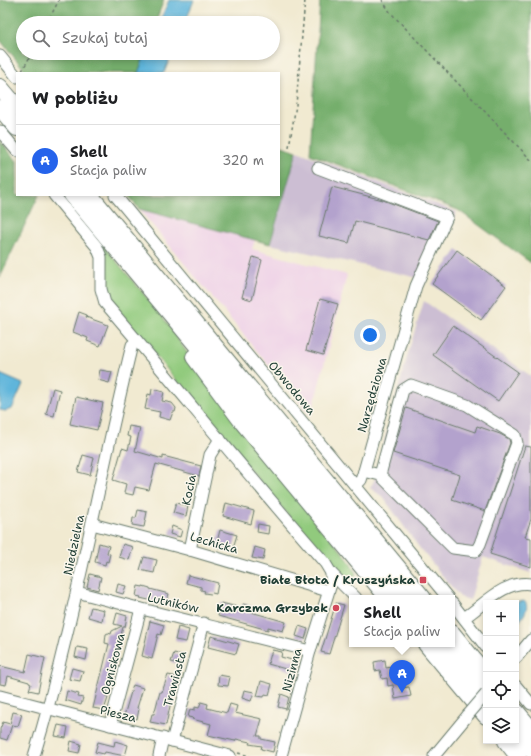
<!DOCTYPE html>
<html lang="pl">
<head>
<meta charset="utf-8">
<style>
  :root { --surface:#fff; --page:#f2f2f2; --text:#202124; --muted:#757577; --line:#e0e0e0; --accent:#2563eb }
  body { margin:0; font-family:"Shantell Sans",sans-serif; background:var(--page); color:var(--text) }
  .controls { position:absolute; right:12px; bottom:12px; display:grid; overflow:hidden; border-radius:0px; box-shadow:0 2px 6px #0003 }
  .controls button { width:36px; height:36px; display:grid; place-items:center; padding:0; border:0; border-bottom:1px solid var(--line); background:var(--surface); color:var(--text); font:20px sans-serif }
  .you { position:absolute; left:370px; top:335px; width:14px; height:14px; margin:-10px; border:3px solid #fff; border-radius:50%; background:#1a73e8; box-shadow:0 0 0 6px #1a73e833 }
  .badge { display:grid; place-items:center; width:26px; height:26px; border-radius:50%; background:var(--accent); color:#fff; font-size:13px; font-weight:700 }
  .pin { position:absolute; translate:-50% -33px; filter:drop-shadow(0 1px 2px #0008) }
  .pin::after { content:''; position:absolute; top:21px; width:14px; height:12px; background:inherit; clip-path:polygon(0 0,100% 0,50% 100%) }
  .popup { position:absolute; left:349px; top:595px; width:106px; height:52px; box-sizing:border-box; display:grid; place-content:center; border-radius:0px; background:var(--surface); filter:drop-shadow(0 1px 3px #0005); font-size:13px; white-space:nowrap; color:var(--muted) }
  .popup b { font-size:15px; color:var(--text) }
  .popup::after { content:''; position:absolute; left:50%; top:100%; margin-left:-8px; border:8px solid transparent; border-top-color:var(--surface) }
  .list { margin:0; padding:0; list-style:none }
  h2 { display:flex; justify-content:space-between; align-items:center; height:52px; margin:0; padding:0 16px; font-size:17px }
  h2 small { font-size:13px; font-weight:400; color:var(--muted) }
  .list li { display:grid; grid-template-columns:26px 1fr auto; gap:12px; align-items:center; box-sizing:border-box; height:72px; padding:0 16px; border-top:1px solid var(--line) }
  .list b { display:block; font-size:15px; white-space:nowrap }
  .list p { margin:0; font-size:13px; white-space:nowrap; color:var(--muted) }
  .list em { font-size:13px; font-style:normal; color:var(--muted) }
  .icon { flex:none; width:22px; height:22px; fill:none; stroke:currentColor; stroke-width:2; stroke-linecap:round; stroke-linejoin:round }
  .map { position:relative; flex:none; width:531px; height:756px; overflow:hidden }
  .search { position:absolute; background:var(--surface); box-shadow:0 2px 6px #0003; left:16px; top:16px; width:264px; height:44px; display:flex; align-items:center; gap:10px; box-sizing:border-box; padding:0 14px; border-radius:22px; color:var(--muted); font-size:15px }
  .panel { position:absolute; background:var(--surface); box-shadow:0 2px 6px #0003; left:16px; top:72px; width:264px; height:124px; border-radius:0px }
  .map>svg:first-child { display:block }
  .built { fill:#eed0e7 }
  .industrial { fill:#ccbed3 }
  .green { fill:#91ca7d; stroke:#588458 }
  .forest { fill:#74ae6c; stroke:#4a7650 }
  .water { fill:#5eb5db; stroke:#3e7988 }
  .building { fill:#b3a2cd }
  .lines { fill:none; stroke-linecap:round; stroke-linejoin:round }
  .minor-casing { stroke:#687a6b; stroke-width:13 }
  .highway-casing { stroke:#687a6b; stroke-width:18 }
  .path { stroke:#687a6b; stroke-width:1.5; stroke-dasharray:3 3; stroke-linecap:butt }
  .minor { stroke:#fff; stroke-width:11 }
  .highway { stroke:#fff; stroke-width:16 }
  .minor-bridge-casing { stroke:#687a6b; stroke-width:13; stroke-linecap:butt }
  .minor-bridge { stroke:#fff; stroke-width:11 }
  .poi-dot { fill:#d1495b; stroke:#fbf7ec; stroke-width:1.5 }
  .labels { text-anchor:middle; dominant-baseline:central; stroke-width:3; stroke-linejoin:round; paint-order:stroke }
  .street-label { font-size:12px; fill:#1f3d34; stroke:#fbf7ec }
  .poi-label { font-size:12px; font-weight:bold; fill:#1f3d34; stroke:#fbf7ec; text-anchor:end }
</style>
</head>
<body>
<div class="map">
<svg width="531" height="756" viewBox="0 0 531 756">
  <rect width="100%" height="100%" fill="#fbf7ec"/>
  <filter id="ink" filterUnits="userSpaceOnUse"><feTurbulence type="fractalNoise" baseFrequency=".025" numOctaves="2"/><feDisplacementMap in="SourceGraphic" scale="8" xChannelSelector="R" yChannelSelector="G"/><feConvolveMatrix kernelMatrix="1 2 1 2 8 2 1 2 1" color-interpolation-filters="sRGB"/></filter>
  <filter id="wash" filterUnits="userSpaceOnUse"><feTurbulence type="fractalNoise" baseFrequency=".012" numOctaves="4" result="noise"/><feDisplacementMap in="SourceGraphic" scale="16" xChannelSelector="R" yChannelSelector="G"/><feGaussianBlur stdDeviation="0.9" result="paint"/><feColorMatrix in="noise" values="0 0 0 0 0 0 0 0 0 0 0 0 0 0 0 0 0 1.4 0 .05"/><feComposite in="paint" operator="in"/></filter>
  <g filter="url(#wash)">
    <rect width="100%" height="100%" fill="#f1ead1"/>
    <!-- built -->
    <polygon class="built" points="139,209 255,240 252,249 347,275 311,416"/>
    <!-- industrial -->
    <g class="industrial">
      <polygon points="297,151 457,212 423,279 270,244"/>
      <polygon points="424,301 531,376 531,573 483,557 470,600 460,597 418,546 383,497 370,488 374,481 408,353"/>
    </g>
    <!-- green -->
    <polygon class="green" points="57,195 61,195 162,316 198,369 349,561 356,574 354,577 335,572 114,305 107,296 105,288 107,263 104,251"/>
    <!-- forest -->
    <g class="forest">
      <polygon points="0,0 164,0 155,23 23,23 23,53 145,53 138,73 27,73 0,40"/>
      <polygon points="320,0 531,0 531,263 458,210 310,154"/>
      <polygon points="0,141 17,161 17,195 39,195 0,277"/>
      <polygon points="279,145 297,151 270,244 139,209 128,195 279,195"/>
    </g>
    <!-- water -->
    <g class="water">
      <polygon points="169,0 194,0 185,23 159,23"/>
      <polygon points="146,53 172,53 164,73 138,73"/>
      <polygon points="0,374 23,384 12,409 5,411 0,410"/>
      <path d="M524,601C531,607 522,619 516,625V603H514Z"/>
    </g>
    <g id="blocks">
      <!-- building -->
      <g class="building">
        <polygon points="332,187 383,200 438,221 429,240 355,221 349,243 319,236"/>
        <polygon points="457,250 506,286 481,320 432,284"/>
        <polygon points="253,257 262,260 252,300 242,297"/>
        <polygon points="320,299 338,304 323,355 306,350"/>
        <polygon points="79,312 87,315 86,317 108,325 100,346 87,341 88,338 73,332"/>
        <polygon points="453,326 518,372 498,401 433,355"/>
        <polygon points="100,370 112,372 109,383 98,380"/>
        <polygon points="53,388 60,390 54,416 46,414"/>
        <polygon points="152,389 164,392 162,401 172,403 176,408 175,412 173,412 170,420 159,417 160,412 145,409 148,394 151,395"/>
        <polygon points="76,397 103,403 97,430 70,424"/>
        <polygon points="406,408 475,432 477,426 500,434 509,439 510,443 485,511 452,500 460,475 393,453"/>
        <polygon points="129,426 140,428 135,451 163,459 163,456 201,466 199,476 156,464 149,490 135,487 133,495 124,493 126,484 113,480 122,448 128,450 131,437 127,436"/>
        <polygon points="525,446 531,447 531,519 525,537 531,538 531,567 490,554"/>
        <polygon points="83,455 94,458 90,475 78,472"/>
        <polygon points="176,503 188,506 186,516 173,513"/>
        <polygon points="226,503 254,511 251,524 223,516"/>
        <polygon points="138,510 147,512 144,527 132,525 133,518 136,518"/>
        <polygon points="258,524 269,526 268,534 257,532"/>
        <polygon points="172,526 182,530 180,537 170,534"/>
        <polygon points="220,530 237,535 232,551 216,546"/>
        <polygon points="99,543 109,546 107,553 110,554 108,562 106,561 105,565 95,562"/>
        <polygon points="123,544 133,547 129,560 119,557"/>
        <polygon points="255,547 265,550 263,560 252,558"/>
        <polygon points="144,557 157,560 154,573 140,570"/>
        <polygon points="90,574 101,577 98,590 87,587"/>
        <polygon points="188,575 218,583 216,594 212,593 211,594 204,593 205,591 201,590 201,587 186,583"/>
        <polygon points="118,584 126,586 123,594 116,592"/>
        <polygon points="138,586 143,587 143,586 150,588 150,589 169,594 166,604 140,598 141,597 136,596"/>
        <polygon points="221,603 242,608 243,604 252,606 251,612 286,622 283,631 268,627 268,630 218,616"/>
        <polygon points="336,603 344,605 329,654 321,652"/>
        <polygon points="91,607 104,610 102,621 88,617"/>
        <polygon points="117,613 127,616 125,627 123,627 119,643 121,643 116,657 117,657 114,671 112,671 106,697 108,698 104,710 93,708 109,644 105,643 106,634 108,633 111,634 112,631 122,626 114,624"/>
        <polygon points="150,621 164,625 161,635 158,634 152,659 142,656"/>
        <polygon points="299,626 308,629 305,639 296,636"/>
        <polygon points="178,627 189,630 186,642 175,640"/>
        <polygon points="211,636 239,644 236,654 208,647"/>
        <polygon points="77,647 88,649 86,660 75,657"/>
        <polygon points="272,650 282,652 281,657 299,662 296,672 268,664"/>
        <polygon points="174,653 183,655 181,664 171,662"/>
        <polygon points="29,654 45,658 38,692 29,690 31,684 29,683 29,682 8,676 6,685 0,684 0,666 25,672"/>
        <polygon points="385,660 386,668 391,667 393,677 399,676 401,688 409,687 411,696 395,699 393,685 388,686 387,678 382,679 380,670 375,671 374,662"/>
        <polygon points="72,668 83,671 80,681 69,679"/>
        <polygon points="168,675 178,677 176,687 174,687 166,725 150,722 152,714 154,714 160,692 162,692"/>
        <polygon points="219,675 230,677 228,686 218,685"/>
        <polygon points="261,681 272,684 269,695 265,694 264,697 257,696"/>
        <polygon points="133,685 143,688 137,708 139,709 137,719 124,716"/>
        <polygon points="244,690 254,692 251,701 242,698"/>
        <polygon points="67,691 79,694 78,697 83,698 81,705 65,700"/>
        <polygon points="281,694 289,697 286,709 278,707"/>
        <polygon points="201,702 208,704 207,708 227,713 230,704 237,706 235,713 262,719 257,736 261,736 261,739 275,742 273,752 261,749 262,746 249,744 250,742 236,739 235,741 208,735 211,724 192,719 193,718 188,717 190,709 195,710 195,707 199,708"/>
        <polygon points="13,712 22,714 18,726 12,725 7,740 0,738 0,729 3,722 10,724"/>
        <polygon points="58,725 68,727 66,738 55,736"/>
        <polygon points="71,741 81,744 79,753 69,751"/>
        <polygon points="115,741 128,745 125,756 105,752 104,754 95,752 98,742 114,746"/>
      </g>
    </g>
  </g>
  <g filter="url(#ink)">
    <use href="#blocks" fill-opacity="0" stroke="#687a6b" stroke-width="1"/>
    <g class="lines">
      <!-- minor casing -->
      <g class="minor-casing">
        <g id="minor">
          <polyline points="0,56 17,77"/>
          <polyline points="0,131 17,151"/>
          <polyline points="318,168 447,217 416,286 364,471 361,480 356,485"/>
          <path d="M54,195L97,247L101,257V289L105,303C179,389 250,478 325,563L331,573V584L310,651L281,756"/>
          <polyline points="115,195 448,598"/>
          <polyline points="364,471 380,475 453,548 476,551 480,544 517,443 515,435 467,405 411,385 403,390 380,475"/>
          <polyline points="92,524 190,550 328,591"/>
          <polyline points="190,550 210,455 220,439"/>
          <polyline points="331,573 356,598"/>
          <path d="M77,592C154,613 233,631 310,651"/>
          <polyline points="452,603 486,647"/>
          <path d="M464,618C484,605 504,580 531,584"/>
          <polyline points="516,658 531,640"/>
          <polyline points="516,686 531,704"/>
          <polyline points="0,696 230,756"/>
          <polyline points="110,725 141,609"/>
          <polyline points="172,741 204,623"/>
          <path d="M34,756C75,621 98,482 132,345L137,341"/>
          <polyline points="159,756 163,738"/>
          <polyline points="434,756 468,715"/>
        </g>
      </g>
      <!-- highway casing -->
      <g class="highway-casing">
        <g id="highway">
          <polyline points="0,87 17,107"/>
          <polyline points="0,108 17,128"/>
          <polyline points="72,195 406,598"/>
          <polyline points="90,195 423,598"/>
          <polyline points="194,357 243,423 388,598"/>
          <polyline points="452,633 486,675"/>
          <polyline points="426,644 486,716"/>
          <polyline points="443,644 486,695"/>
          <polyline points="516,711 531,729"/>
          <polyline points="516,732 531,750"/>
          <polyline points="506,741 518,756"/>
        </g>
      </g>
      <!-- path -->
      <g class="path">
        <polyline points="382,0 390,12 531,160"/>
        <polyline points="47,23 59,0"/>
        <polyline points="22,71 32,53"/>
        <polyline points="289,147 296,105 305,0"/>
        <polyline points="238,753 250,756"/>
      </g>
      <!-- minor -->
      <use href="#minor" class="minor"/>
      <!-- highway -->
      <use href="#highway" class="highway"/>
      <!-- minor-bridge casing -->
      <g class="minor-bridge-casing">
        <polyline id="minor-bridge" points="468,715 486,694"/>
      </g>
      <!-- minor-bridge -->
      <use href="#minor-bridge" class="minor-bridge"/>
    </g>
  </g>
  <!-- markers -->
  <g class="poi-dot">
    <rect x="419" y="576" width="8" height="8" rx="2"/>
    <circle cx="336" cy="608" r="4"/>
  </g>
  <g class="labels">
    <!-- street labels -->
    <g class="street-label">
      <text transform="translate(292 388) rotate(50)">Obwodowa</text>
      <text transform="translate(372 395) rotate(-74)">Narzędziowa</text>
      <text transform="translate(189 490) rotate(-78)">Kocia</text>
      <text transform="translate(214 543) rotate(16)">Lechicka</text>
      <text transform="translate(74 545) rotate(-78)">Niedzielna</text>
      <text transform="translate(173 603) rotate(13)">Lutników</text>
      <text transform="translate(113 664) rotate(-75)">Ogniskowa</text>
      <text transform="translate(292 670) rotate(-75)">Nizinna</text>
      <text transform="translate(175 679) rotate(-75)">Trawiasta</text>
      <text transform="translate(118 714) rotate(14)">Piesza</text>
    </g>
    <!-- poi labels -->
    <g class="poi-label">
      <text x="415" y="580">Białe Błota / Kruszyńska</text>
      <text x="328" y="608">Karczma Grzybek</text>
    </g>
  </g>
</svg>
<div class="controls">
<button>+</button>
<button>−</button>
<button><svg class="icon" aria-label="locate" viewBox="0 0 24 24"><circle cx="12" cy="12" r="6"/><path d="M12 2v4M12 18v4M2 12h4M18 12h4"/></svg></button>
<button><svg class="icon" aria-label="layers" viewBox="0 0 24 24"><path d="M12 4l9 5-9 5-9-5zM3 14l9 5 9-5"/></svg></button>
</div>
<div class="you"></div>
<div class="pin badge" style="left:402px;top:693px">A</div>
<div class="popup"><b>Shell</b>Stacja paliw</div>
<div class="search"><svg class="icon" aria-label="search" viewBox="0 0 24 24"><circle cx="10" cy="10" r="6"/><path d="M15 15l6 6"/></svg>Szukaj tutaj</div>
<section class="panel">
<h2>W pobliżu<small></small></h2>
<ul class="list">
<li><span class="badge">A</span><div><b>Shell</b><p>Stacja paliw</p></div><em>320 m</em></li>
</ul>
</section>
</div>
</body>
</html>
